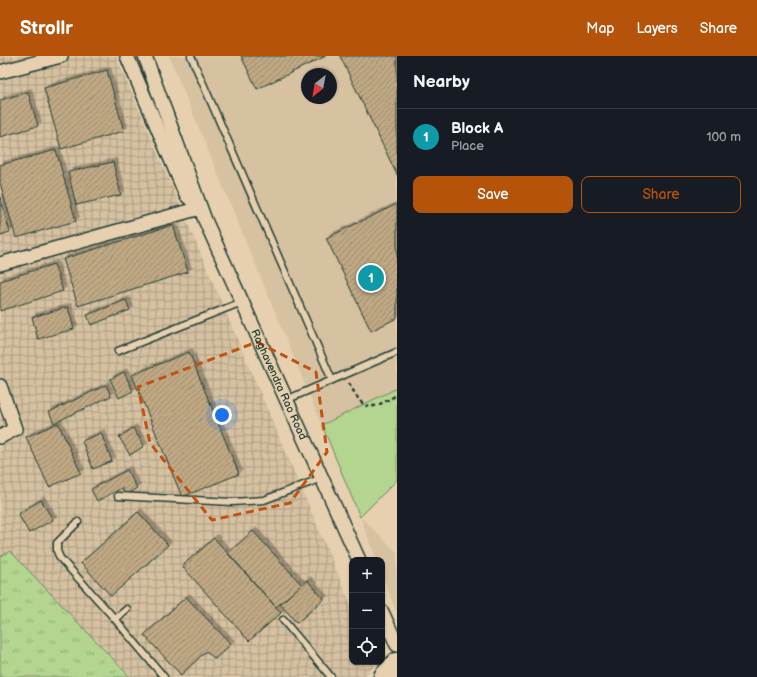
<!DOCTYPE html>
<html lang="en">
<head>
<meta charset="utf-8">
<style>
  :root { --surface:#171b24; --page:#20242c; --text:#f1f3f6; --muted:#9ea1a6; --line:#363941; --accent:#b45309 }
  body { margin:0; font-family:"Balsamiq Sans",sans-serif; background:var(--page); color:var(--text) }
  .controls { position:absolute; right:12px; bottom:12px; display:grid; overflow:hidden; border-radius:8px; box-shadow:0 1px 3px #0004 }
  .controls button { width:36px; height:36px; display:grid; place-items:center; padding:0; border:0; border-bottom:1px solid var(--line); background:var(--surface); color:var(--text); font:20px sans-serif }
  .compass { position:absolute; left:301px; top:12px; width:36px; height:36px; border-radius:50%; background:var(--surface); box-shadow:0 1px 3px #0004; rotate:211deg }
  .you { position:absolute; left:222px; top:359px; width:14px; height:14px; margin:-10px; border:3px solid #fff; border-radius:50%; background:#1a73e8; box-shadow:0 0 0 6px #1a73e833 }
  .badge { display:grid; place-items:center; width:26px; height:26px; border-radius:50%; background:var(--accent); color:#fff; font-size:13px; font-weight:700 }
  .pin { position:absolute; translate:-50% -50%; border:2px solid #fff; box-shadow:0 1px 4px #0006 }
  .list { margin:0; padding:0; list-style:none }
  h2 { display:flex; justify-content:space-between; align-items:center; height:52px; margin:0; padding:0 16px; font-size:17px }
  h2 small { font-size:13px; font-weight:400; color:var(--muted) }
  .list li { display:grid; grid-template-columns:26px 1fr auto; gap:12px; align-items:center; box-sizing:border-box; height:56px; padding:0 16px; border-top:1px solid var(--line) }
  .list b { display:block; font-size:15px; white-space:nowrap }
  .list p { margin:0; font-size:13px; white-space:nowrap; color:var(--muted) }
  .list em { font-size:13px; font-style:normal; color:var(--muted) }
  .actions { display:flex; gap:8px; padding:12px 16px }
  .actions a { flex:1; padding:9px 0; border:1px solid var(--accent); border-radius:8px; text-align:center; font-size:14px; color:var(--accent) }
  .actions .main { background:var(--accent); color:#fff }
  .icon { flex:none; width:22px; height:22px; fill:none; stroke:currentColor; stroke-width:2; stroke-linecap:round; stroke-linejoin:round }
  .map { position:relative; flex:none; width:397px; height:621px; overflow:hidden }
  header { display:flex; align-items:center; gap:24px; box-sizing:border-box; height:56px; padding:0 20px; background:var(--accent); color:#fff }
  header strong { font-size:19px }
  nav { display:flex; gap:22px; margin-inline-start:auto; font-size:14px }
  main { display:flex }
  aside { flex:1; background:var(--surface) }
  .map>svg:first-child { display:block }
  .built { fill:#d6c1a1; fill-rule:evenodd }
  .industrial { fill:url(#industrial-grid) }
  .grass { fill:url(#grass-tufts); stroke:#698962 }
  .green { fill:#b3d58f; stroke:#698962 }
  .building { fill:url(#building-hatch); stroke:#1f3d34; filter:url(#shadow) }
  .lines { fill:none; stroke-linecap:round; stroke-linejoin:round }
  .lane-casing { stroke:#1f3d34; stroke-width:9 }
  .street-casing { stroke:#1f3d34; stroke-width:16 }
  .highway-casing { stroke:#1f3d34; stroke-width:25 }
  .path { stroke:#1f3d34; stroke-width:2.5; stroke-dasharray:4 3; stroke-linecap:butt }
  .lane { stroke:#e6d0b0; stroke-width:6 }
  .street { stroke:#e6d0b0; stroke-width:13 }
  .highway { stroke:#e6d0b0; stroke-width:22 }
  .marked { fill:none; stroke:#c05314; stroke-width:3; stroke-dasharray:8 5; stroke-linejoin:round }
  .labels { text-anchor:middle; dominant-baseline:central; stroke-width:3; stroke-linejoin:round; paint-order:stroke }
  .street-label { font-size:11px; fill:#1f3d34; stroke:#e6d0b0 }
</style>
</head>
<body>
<header>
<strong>Strollr</strong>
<nav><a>Map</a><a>Layers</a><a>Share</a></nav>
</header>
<main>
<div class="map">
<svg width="397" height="621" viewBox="0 0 397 621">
  <defs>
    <pattern id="industrial-grid" width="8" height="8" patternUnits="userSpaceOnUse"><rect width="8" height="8" fill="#d6c1a1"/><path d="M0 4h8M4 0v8" fill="none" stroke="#ad9e84"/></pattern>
    <pattern id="grass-tufts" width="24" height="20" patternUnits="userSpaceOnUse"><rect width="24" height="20" fill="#b3d58f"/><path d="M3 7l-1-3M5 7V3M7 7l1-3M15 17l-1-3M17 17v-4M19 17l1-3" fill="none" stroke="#91ae76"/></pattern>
    <pattern id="building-hatch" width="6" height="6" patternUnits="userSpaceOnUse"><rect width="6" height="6" fill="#bfa884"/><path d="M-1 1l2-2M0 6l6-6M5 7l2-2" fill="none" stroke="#9b8a6d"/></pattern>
    <filter id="shadow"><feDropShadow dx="3.5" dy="-3.5" stdDeviation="0" flood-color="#0004"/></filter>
  </defs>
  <rect width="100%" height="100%" fill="#e6d0b0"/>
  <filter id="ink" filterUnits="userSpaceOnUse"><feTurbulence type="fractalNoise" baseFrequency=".025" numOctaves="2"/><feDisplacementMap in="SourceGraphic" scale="8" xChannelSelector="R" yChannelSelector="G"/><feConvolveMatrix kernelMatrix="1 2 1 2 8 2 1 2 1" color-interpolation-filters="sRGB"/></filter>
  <g filter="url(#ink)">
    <!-- built -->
    <path class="built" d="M169,0H397V424L360,461L397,496V558L382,518V504H377L360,461ZM307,18H331V42H307Z"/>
    <!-- industrial -->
    <polygon class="industrial" points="0,0 116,0 352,551 352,606 376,606 376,608 364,621 130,621 10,496 0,501"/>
    <!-- grass -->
    <polygon class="grass" points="10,495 130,621 0,621 0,501"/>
    <!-- green -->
    <polygon class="green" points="397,332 397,424 360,461 322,369"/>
    <!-- building -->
    <g class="building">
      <polygon points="241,0 326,0 257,33"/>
      <polygon points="340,0 397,0 397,119"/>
      <polygon points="107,14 124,75 61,93 44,32"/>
      <polygon points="28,36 38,70 0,81 0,44"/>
      <polygon points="56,94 76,165 16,182 0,127 0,109"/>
      <polygon points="113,106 121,139 76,149 68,116"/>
      <polygon points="0,141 10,176 0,179"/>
      <polygon points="397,148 397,262 371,275 326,182"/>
      <polygon points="173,169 188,216 78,250 63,203"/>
      <polygon points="54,208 63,235 0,255 0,225"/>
      <polygon points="126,244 130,254 91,269 87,259"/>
      <polygon points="68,251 74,273 38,283 32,261"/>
      <polygon points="189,296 239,418 182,441 132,319"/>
      <polygon points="124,316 133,335 119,342 110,323"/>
      <polygon points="106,329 111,340 54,367 49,356"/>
      <polygon points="58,367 81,417 49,431 26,381"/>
      <polygon points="133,372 144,390 130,399 119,381"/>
      <polygon points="101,377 112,405 93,413 82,385"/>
      <polygon points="127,414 137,432 125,439 122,432 97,445 91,433"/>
      <polygon points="41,444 53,464 29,477 18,458"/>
      <polygon points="138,456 168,489 111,540 81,507"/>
      <polygon points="253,475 302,529 276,551 228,497"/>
      <polygon points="214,482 281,557 249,585 182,510"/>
      <polygon points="307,524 324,543 297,567 280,548"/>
      <polygon points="186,541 231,588 215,603 206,595 181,619 144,579"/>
    </g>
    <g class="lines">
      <!-- lane casing -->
      <g class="lane-casing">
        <g id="lane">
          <polyline points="191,0 332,324"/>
          <polyline points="118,295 242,246"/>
          <polyline points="286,344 397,296"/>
          <polyline points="118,440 232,446 264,444 322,422"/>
          <polyline points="78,466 57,487 57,495 60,502 115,563 164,621"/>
          <polyline points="115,563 127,553"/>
          <polyline points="283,564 331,621"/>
        </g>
      </g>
      <!-- street casing -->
      <g class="street-casing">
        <g id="street">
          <polyline points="127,0 186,139 199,151"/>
          <path id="s1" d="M145,0L205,164L359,504"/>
          <polyline points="0,16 61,0"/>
          <polyline points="0,208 200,152"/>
          <polyline points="0,330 15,373 0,381"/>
          <polyline points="382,556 397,589"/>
        </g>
      </g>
      <!-- highway casing -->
      <g class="highway-casing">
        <polyline id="highway" points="385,621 397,608"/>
      </g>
      <!-- path -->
      <path class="path" d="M349,327C365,357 368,355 397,339"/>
      <!-- lane -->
      <use href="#lane" class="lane"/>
      <!-- street -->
      <use href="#street" class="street"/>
      <!-- highway -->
      <use href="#highway" class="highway"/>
    </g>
  </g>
  <!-- marked area -->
  <path class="marked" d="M257,286L316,316L327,396L290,447L212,464L150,387L138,331Z"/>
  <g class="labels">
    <!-- street labels -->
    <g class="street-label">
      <text stroke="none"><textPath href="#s1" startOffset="355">Raghavendra Rao Road</textPath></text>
    </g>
  </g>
</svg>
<div class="controls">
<button>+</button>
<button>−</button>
<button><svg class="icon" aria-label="locate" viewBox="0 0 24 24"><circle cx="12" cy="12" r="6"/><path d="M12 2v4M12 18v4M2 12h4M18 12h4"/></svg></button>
</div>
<svg class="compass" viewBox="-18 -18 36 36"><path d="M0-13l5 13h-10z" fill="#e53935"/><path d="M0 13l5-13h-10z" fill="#9ea1a6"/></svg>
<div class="you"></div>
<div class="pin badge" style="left:371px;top:222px;background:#0f9aa8">1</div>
</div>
<aside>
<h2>Nearby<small></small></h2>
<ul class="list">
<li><span class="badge" style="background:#0f9aa8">1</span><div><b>Block A</b><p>Place</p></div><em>100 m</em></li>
</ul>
<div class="actions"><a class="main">Save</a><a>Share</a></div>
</aside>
</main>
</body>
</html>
